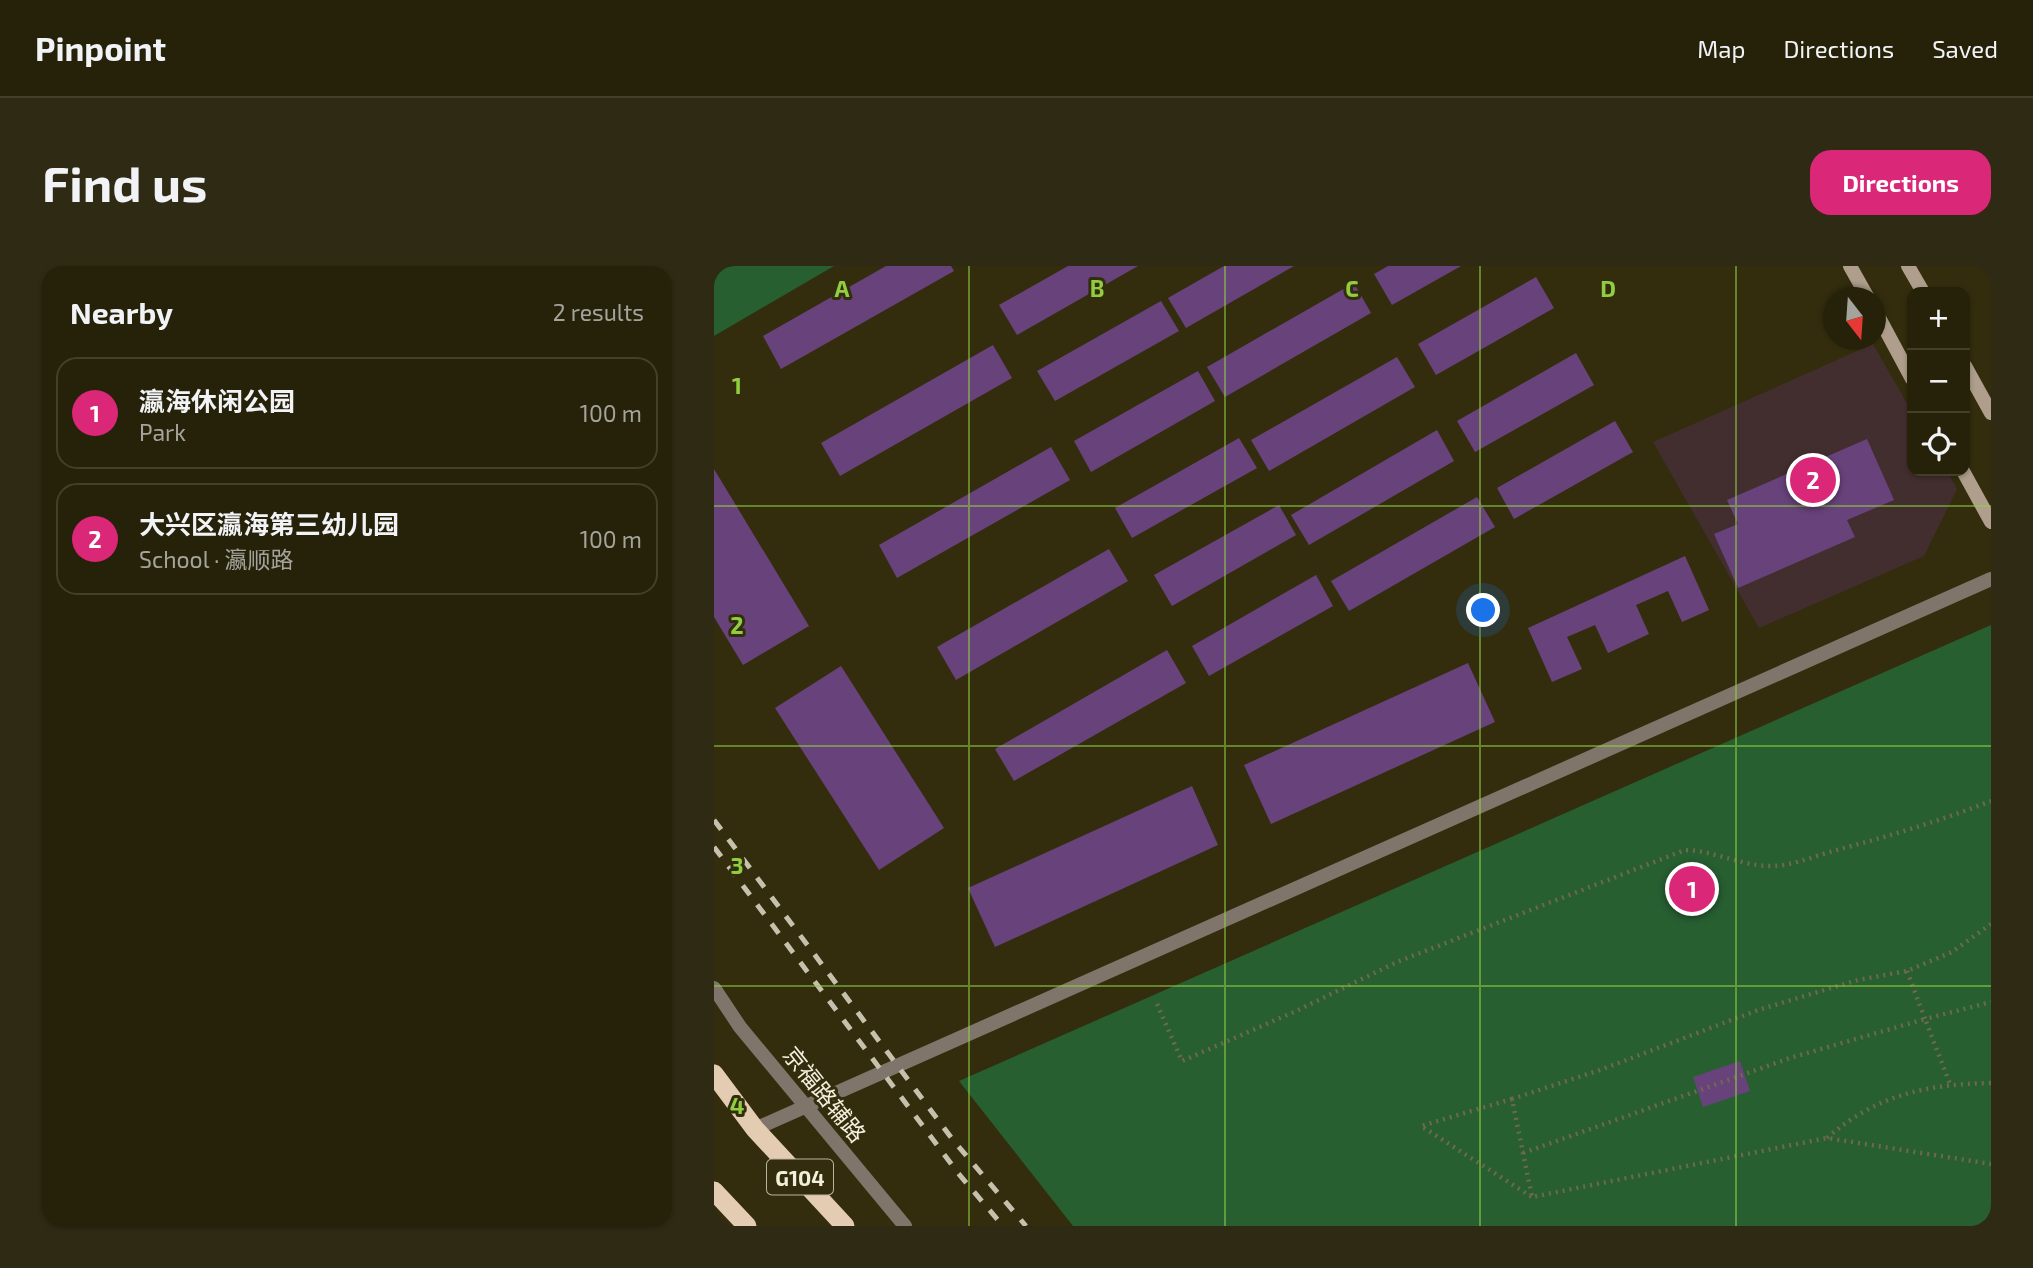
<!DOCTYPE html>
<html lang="en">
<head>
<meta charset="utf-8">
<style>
  :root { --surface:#26220a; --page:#2e2a13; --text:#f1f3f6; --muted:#a4a49c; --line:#423f2b; --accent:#db2777 }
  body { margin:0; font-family:"Exo 2","Noto Sans SC",sans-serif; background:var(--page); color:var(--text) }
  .controls { position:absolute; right:21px; top:21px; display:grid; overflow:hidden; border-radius:14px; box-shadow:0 2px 5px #0004 }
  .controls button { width:63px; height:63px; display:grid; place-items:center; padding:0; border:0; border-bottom:2px solid var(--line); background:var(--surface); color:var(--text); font:35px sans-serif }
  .compass { position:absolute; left:1109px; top:21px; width:63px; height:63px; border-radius:50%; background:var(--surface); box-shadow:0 2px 5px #0004; rotate:163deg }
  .you { position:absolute; left:770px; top:345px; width:24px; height:24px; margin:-18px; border:5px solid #fff; border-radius:50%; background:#1a73e8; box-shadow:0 0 0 10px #1a73e833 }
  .badge { display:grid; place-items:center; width:46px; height:46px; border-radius:50%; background:var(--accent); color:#fff; font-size:23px; font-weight:700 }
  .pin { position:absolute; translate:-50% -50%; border:4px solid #fff; box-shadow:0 2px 7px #0006 }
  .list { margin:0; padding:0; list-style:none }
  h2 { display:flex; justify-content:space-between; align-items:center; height:91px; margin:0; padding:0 28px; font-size:30px }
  h2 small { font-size:23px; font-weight:400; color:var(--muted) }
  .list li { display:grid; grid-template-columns:46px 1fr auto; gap:21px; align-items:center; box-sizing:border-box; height:112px; margin:0 14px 14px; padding:0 14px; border:2px solid var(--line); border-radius:21px }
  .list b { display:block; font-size:26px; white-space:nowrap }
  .list p { margin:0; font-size:23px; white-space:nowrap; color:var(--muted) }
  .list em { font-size:23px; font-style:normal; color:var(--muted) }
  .icon { flex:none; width:38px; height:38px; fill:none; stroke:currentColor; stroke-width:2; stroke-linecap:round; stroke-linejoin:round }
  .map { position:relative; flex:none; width:1277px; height:960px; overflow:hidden; border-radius:21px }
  header { display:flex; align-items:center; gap:42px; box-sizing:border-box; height:98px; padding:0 35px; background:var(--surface); border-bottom:2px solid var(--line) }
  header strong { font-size:33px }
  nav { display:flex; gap:38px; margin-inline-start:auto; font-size:24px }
  .intro { display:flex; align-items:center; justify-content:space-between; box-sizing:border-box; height:168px; padding:0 42px }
  h1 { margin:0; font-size:49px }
  .button { padding:18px 32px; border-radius:21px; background:var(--accent); color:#fff; font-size:24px; font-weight:700 }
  main { display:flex; gap:42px; padding:0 42px }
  aside { flex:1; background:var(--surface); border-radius:21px; box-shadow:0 2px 5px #0004 }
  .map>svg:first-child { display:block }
  .education { fill:#432e2f }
  .green { fill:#275f31 }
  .building { fill:#68437b }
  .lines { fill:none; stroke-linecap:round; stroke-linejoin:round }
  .path { stroke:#6e694e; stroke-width:4.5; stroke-dasharray:2 5; stroke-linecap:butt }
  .tertiary { stroke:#80756a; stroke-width:14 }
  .secondary { stroke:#af9e8c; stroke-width:14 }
  .trunk { stroke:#e4ccb2; stroke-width:19 }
  .rail { stroke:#c5c1ac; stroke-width:5; stroke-dasharray:12 12; stroke-linecap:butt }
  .grid { fill:none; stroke:#90cd41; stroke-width:2; stroke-opacity:0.55 }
  .labels { text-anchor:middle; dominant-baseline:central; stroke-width:6; stroke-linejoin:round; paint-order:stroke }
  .shield { fill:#332d0e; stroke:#b9b59f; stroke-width:2 }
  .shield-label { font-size:21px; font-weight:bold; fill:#f2efdd }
  .street-label { font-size:23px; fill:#f2efdd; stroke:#332d0e }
  .grid-label { font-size:23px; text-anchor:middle; font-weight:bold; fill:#90cd41; stroke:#332d0e; stroke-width:6; stroke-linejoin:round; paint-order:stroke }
</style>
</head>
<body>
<header>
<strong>Pinpoint</strong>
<nav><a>Map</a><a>Directions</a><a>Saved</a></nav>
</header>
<div class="intro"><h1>Find us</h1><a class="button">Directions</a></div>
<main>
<aside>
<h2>Nearby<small>2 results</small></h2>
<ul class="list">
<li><span class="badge">1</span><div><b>瀛海休闲公园</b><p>Park</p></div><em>100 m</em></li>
<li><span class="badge">2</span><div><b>大兴区瀛海第三幼儿园</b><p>School · 瀛顺路</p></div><em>100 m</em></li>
</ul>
</aside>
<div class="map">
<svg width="1277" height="960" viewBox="0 0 1277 960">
  <rect width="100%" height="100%" fill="#332d0e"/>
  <!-- education -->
  <polygon class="education" points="1159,78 1198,146 1198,205 1233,205 1243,223 1210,290 1045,362 939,176"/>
  <!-- green -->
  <g class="green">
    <polygon points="0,0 120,0 0,70"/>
    <polygon points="1277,359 1277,960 359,960 245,815"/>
  </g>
  <!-- building -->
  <g class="building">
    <polygon points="172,0 237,0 240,5 67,103 49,70"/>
    <polygon points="354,0 424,0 303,69 285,39"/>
    <polygon points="510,0 580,0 472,62 454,32"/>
    <polygon points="674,0 747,0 678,39 660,8"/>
    <polygon points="822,11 840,42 722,109 704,78"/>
    <polygon points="640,17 657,47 511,131 493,101"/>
    <polygon points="447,35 465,65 341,135 323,105"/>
    <polygon points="279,79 298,112 126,210 107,177"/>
    <polygon points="862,87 880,119 761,186 743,155"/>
    <polygon points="683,91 701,121 555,205 537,174"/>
    <polygon points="484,105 501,135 377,206 360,175"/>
    <polygon points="901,155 919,186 800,253 783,222"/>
    <polygon points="723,164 740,195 595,279 577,249"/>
    <polygon points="525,172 543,202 418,272 401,242"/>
    <polygon points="1153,173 1180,234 1133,254 1141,271 1024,322 1000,268 1024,258 1013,234"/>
    <polygon points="337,181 356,214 183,312 165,279"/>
    <polygon points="0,203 95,360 29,399 0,351"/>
    <polygon points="763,231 781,261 635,345 617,315"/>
    <polygon points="565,239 582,269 458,340 440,309"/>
    <polygon points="395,283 414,315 242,414 223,381"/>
    <polygon points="971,290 995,344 968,356 954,325 922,339 935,368 894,387 881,359 853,371 868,403 838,416 814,362"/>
    <polygon points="602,309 619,340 495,410 478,380"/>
    <polygon points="453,384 472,417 300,515 281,483"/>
    <polygon points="754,397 781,456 557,558 530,499"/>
    <polygon points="127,400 230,562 165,604 61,442"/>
    <polygon points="478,520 504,579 281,681 254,622"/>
    <polygon points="1026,795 1036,825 989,841 979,811"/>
  </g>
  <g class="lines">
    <!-- path -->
    <g class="path">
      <polyline points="1277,658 1238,686 1193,705 1144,714 1044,744 886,804 798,833 818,931 1113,872 1277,898"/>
      <polyline points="1193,705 1211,753 1277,736"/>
      <path d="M443,738L468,795L580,746L683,696L971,584C1002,585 1029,601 1060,600C1081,599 1103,589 1123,584C1175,570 1226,555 1277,535"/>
      <polyline points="798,833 707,860 818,931"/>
      <path d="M1113,872C1162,829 1213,818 1277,817"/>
      <polyline points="809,887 1076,792 1211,753 1236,818"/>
    </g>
    <!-- tertiary -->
    <g class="tertiary">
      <polyline points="0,722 26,761 191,960"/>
      <polyline points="41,863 1277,313"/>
    </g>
    <!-- secondary -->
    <g class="secondary">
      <polyline points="1136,0 1154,32"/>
      <polyline points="1194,0 1209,26"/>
      <polyline points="1162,46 1198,113"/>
      <polyline points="1251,100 1277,147"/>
      <polyline points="1249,205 1277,256"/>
    </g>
    <!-- trunk -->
    <g class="trunk">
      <polyline points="0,808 41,863 131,960"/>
      <polyline points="0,925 33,960"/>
    </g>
    <!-- rail -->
    <g class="rail">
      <polyline points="0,554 239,874 312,960"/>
      <polyline points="0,581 244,907 289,960"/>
    </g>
  </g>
  <!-- grid -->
  <path class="grid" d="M255,0V960M511,0V960M766,0V960M1022,0V960M0,240H1277M0,480H1277M0,720H1277"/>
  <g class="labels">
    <!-- shield labels -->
    <rect class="shield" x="53" y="893.5" width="66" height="35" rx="5"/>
    <g class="shield-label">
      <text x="86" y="911">G104</text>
    </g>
    <!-- street labels -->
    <g class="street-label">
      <text transform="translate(111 828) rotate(51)">京福路辅路</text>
    </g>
  </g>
  <g class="grid-label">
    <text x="128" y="31">A</text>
    <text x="383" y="31">B</text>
    <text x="638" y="31">C</text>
    <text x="894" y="31">D</text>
    <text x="23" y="128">1</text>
    <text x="23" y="368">2</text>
    <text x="23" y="608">3</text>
    <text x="23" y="848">4</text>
  </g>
</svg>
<div class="controls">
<button>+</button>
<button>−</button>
<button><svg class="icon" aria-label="locate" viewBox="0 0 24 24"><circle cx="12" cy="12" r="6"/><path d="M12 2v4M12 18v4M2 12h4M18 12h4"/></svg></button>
</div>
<svg class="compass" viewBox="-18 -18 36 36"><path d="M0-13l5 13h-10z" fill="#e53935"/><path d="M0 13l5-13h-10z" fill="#a4a49c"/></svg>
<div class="you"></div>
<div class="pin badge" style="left:978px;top:623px">1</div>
<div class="pin badge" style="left:1099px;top:214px">2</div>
</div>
</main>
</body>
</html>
